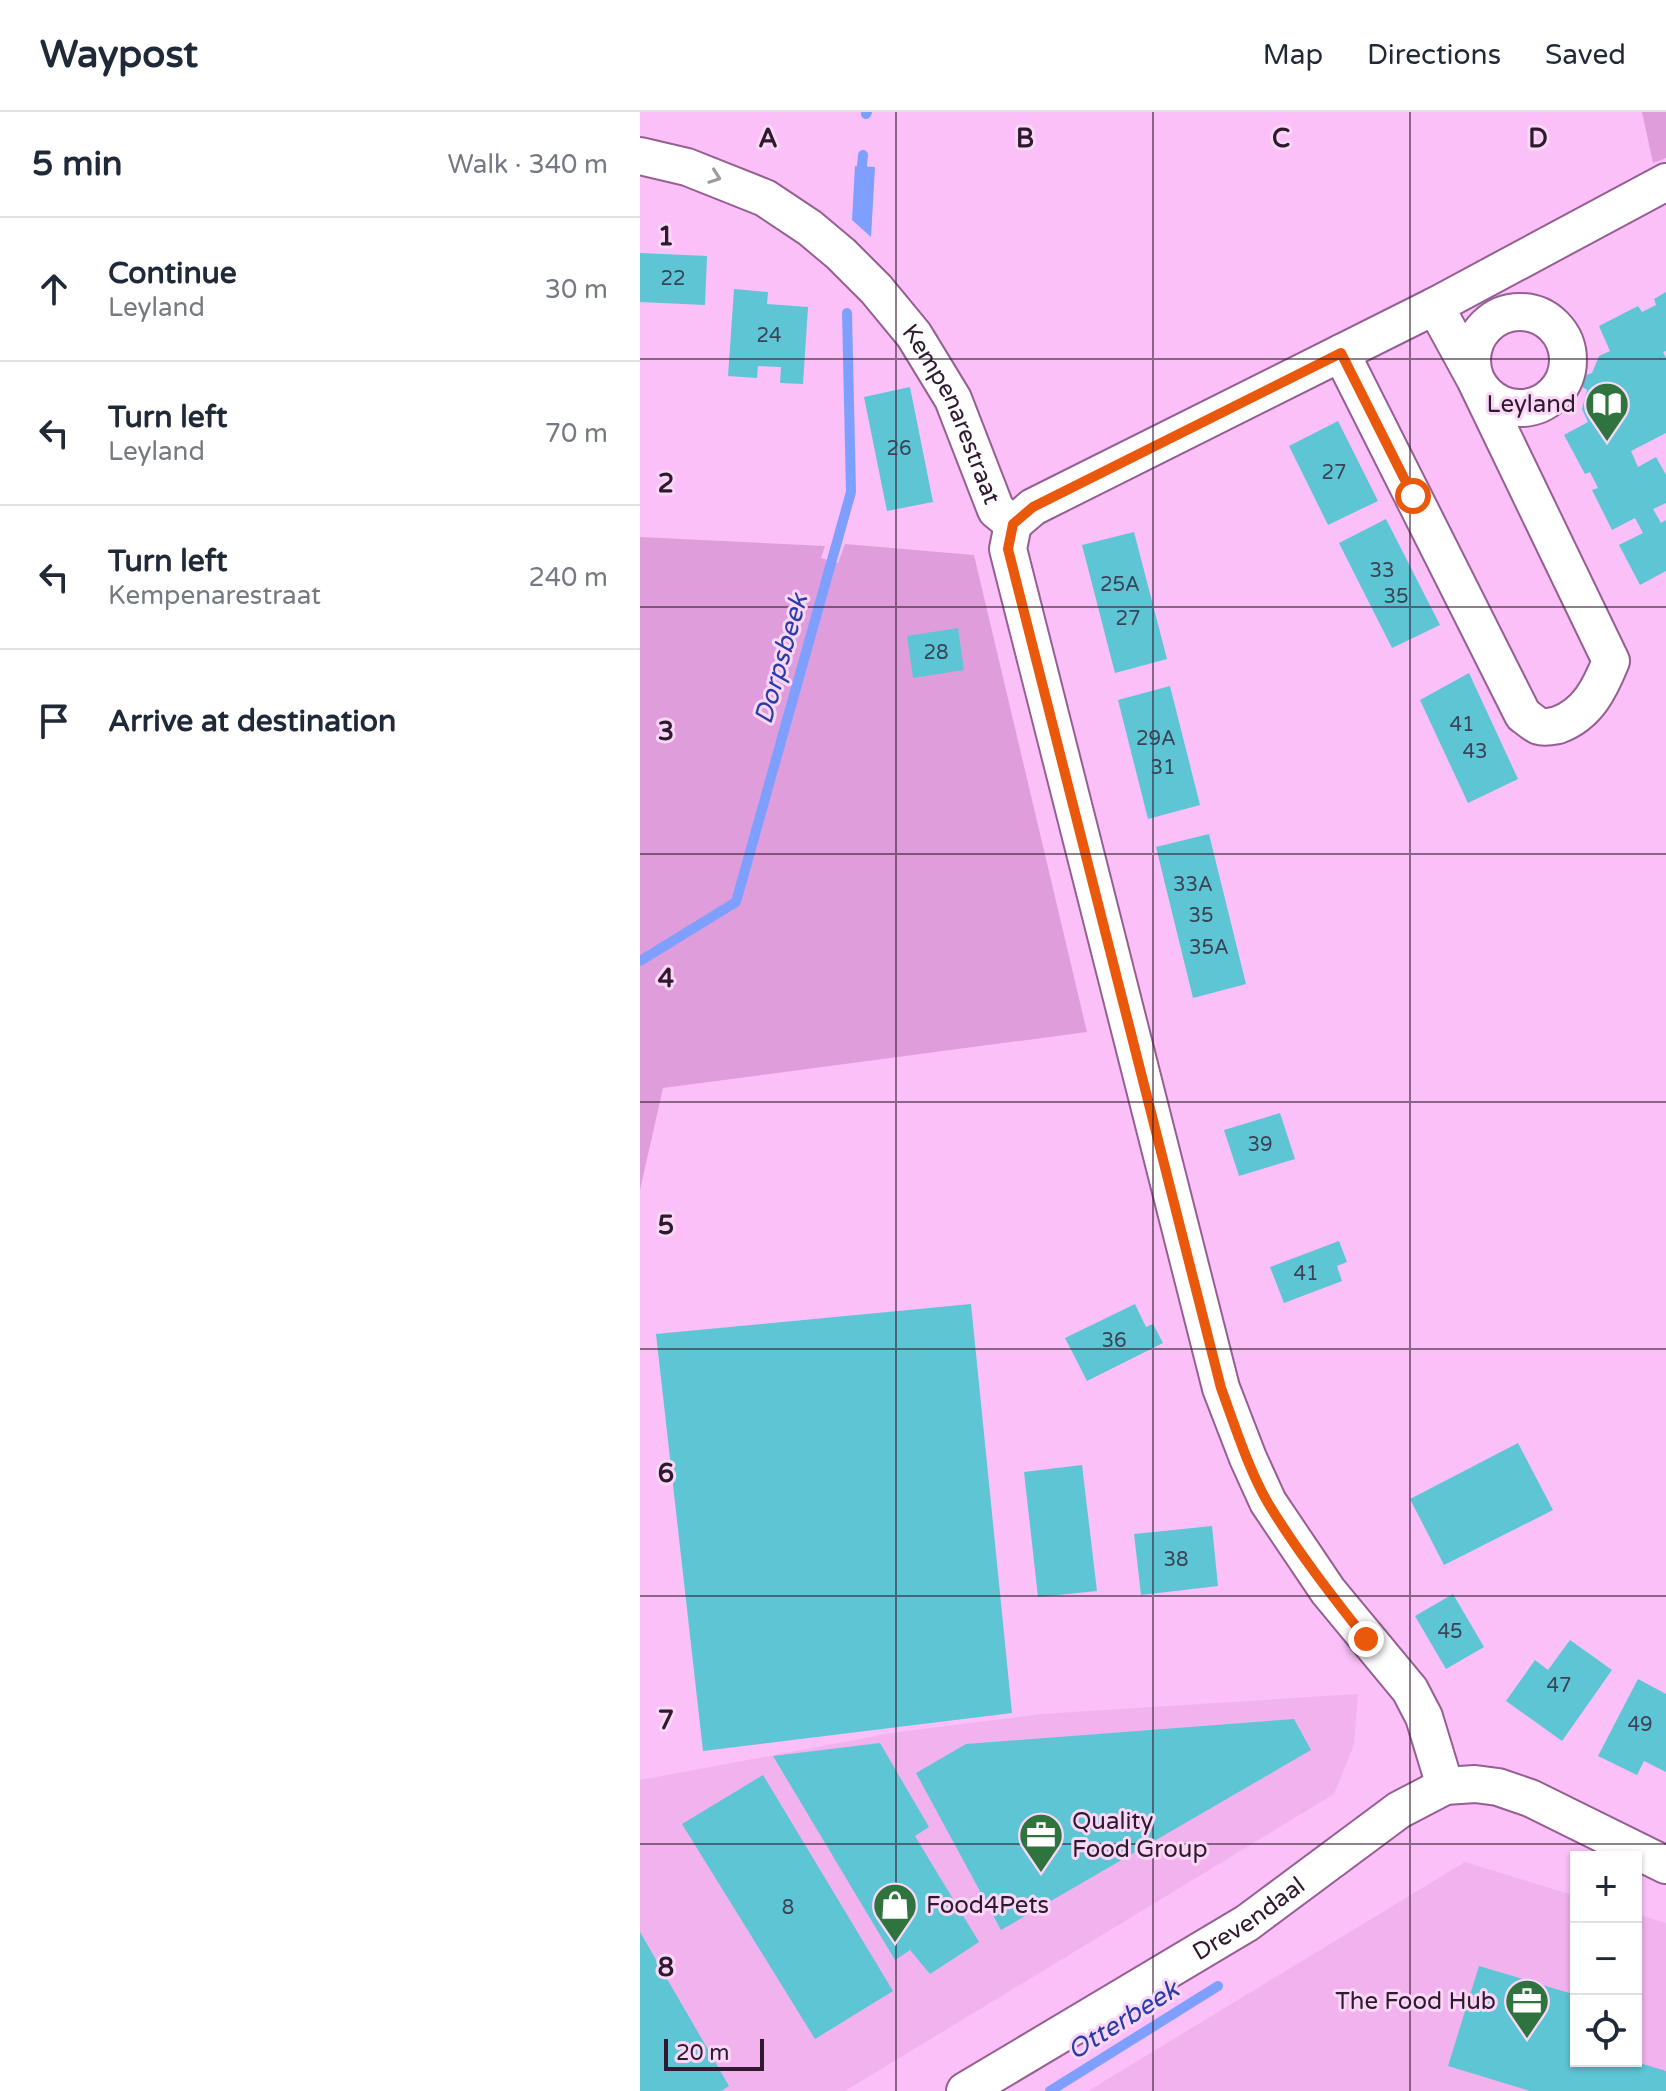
<!DOCTYPE html>
<html lang="en">
<head>
<meta charset="utf-8">
<style>
  :root { --surface:#fff; --page:#f2f2f3; --text:#1f2937; --muted:#747a83; --line:#e0e1e3 }
  body { margin:0; font-family:"Varela Round",sans-serif; background:var(--page); color:var(--text) }
  .controls { position:absolute; right:24px; bottom:24px; display:grid; overflow:hidden; border-radius:0px; box-shadow:0 2px 6px #0004 }
  .controls button { width:72px; height:72px; display:grid; place-items:center; padding:0; border:0; border-bottom:2px solid var(--line); background:var(--surface); color:var(--text); font:40px sans-serif }
  .scale { position:absolute; left:24px; bottom:20px; width:100px; box-sizing:border-box; padding-left:8px; border:4px solid #2f192e; border-top:0; font-size:22px; line-height:28px; white-space:nowrap; color:#2f192e; -webkit-text-stroke:6px #fad6f7; paint-order:stroke }
  .stop { position:absolute; width:24px; height:24px; margin:-18px; border:6px solid #ea580c; border-radius:50%; background:#fff }
  .stop.end { background:#ea580c; border-color:#fff; box-shadow:0 2px 8px #0008 }
  .list { margin:0; padding:0; list-style:none }
  h2 { display:flex; justify-content:space-between; align-items:center; height:104px; margin:0; padding:0 32px; font-size:34px }
  h2 small { font-size:26px; font-weight:400; color:var(--muted) }
  .list li { display:grid; grid-template-columns:52px 1fr auto; gap:24px; align-items:center; box-sizing:border-box; height:144px; padding:0 32px; border-top:2px solid var(--line) }
  .list b { display:block; font-size:30px; white-space:nowrap }
  .list p { margin:0; font-size:26px; white-space:nowrap; color:var(--muted) }
  .list em { font-size:26px; font-style:normal; color:var(--muted) }
  .icon { flex:none; width:44px; height:44px; fill:none; stroke:currentColor; stroke-width:2; stroke-linecap:round; stroke-linejoin:round }
  .map { position:relative; flex:none; width:1026px; height:1979px; overflow:hidden }
  header { display:flex; align-items:center; gap:48px; box-sizing:border-box; height:112px; padding:0 40px; background:var(--surface); border-bottom:2px solid var(--line) }
  header strong { font-size:38px }
  nav { display:flex; gap:44px; margin-inline-start:auto; font-size:28px }
  main { display:flex }
  aside { flex:1; background:var(--surface) }
  .map>svg:first-child { display:block }
  .built { fill:#f2b2ee }
  .green { fill:#e09ddc }
  .water { fill:#7f9ffe }
  .lines { fill:none; stroke-linecap:round; stroke-linejoin:round }
  .stream { stroke:#7f9ffe; stroke-width:10 }
  .building { fill:#5dc5d4 }
  .minor-casing { stroke:#955f92; stroke-width:40 }
  .minor { stroke:#fff; stroke-width:36 }
  .oneway { stroke:#a198a1 }
  .route { stroke:#ea580c; stroke-width:10 }
  .grid { fill:none; stroke:#2f192e; stroke-width:2; stroke-opacity:0.55 }
  .labels { text-anchor:middle; dominant-baseline:central; stroke-width:6; stroke-linejoin:round; paint-order:stroke }
  .number-label { font-size:20px; fill:#3a4458 }
  .poi-label { font-size:24px; fill:#2f192e; stroke:#fad6f7; text-anchor:end }
  .street-label { font-size:24px; fill:#2f192e; stroke:#fad6f7 }
  .water-label { font-size:26px; font-style:italic; fill:#283da8; stroke:#fad6f7 }
  .grid-label { font-size:26px; text-anchor:middle; font-weight:bold; fill:#2f192e; stroke:#fad6f7; stroke-width:6; stroke-linejoin:round; paint-order:stroke }
</style>
</head>
<body>
<header>
<strong>Waypost</strong>
<nav><a>Map</a><a>Directions</a><a>Saved</a></nav>
</header>
<main>
<aside>
<h2>5 min<small>Walk · 340 m</small></h2>
<ul class="list">
<li><svg class="icon" aria-label="ahead" viewBox="0 0 24 24"><path d="M12 20V5M6 11l6-6 6 6"/></svg><div><b>Continue</b><p>Leyland</p></div><em>30 m</em></li>
<li><svg class="icon" aria-label="left" viewBox="0 0 24 24"><path d="M17 20v-9H6M10 6l-5 5 5 5"/></svg><div><b>Turn left</b><p>Leyland</p></div><em>70 m</em></li>
<li><svg class="icon" aria-label="left" viewBox="0 0 24 24"><path d="M17 20v-9H6M10 6l-5 5 5 5"/></svg><div><b>Turn left</b><p>Kempenarestraat</p></div><em>240 m</em></li>
<li><svg class="icon" aria-label="arrive" viewBox="0 0 24 24"><path d="M6 21V4h12l-3 4 3 4H6"/></svg><div><b>Arrive at destination</b></div></li>
</ul>
</aside>
<div class="map">
<svg width="1026" height="1979" viewBox="0 0 1026 1979">
  <rect width="100%" height="100%" fill="#fbc0f7"/>
  <!-- built -->
  <g class="built">
    <polygon points="718,1582 714,1633 694,1682 205,1979 0,1979 0,1668 258,1620 401,1602"/>
    <polygon points="825,1750 936,1784 936,1949 996,1949 996,1802 1026,1811 1026,1979 448,1979"/>
  </g>
  <!-- green -->
  <g class="green">
    <polygon points="1002,0 1026,0 1026,46 1013,51"/>
    <polygon points="0,425 185,434 181,446 198,451 205,432 334,443 447,920 23,976 0,1078"/>
  </g>
  <!-- water -->
  <polygon class="water" points="215,54 235,55 231,125 212,108"/>
  <g class="lines">
    <!-- stream -->
    <g class="stream">
      <polyline points="226,2 227,0"/>
      <polyline points="221,64 223,43"/>
      <polyline points="0,849 96,790 211,380 207,201"/>
      <polyline points="410,1979 578,1874"/>
    </g>
  </g>
  <!-- building -->
  <g class="building">
    <polygon points="0,141 67,144 65,193 0,190"/>
    <polygon points="94,177 128,180 127,192 168,195 163,272 140,271 141,255 118,254 117,266 88,264"/>
    <polygon points="1026,180 1026,239 1023,240 1026,246 1026,321 991,339 998,355 1016,345 1026,363 1026,391 1013,397 1021,411 1026,408 1026,459 1000,473 979,433 1003,421 995,406 972,418 952,378 958,376 950,360 945,362 924,323 948,310 942,297 947,278 941,274 943,264 952,261 959,244 970,239 959,214 998,194 1002,200 1016,193 1014,187"/>
    <polygon points="270,275 293,390 247,399 224,285"/>
    <polygon points="698,309 738,389 688,413 649,334"/>
    <polygon points="746,407 800,513 752,536 699,431"/>
    <polygon points="494,420 527,547 475,561 442,433"/>
    <polygon points="318,516 324,558 273,566 267,524"/>
    <polygon points="829,561 878,667 828,691 780,588"/>
    <polygon points="530,574 560,693 508,707 478,588"/>
    <polygon points="569,722 606,872 553,886 516,735"/>
    <polygon points="640,1001 655,1047 599,1064 584,1018"/>
    <polygon points="699,1129 707,1150 697,1154 702,1169 644,1191 630,1155"/>
    <polygon points="331,1192 372,1601 63,1639 16,1222"/>
    <polygon points="495,1192 506,1215 513,1212 523,1231 447,1269 425,1226"/>
    <polygon points="878,1331 913,1398 804,1453 770,1387"/>
    <polygon points="442,1353 457,1479 398,1485 384,1360"/>
    <polygon points="572,1414 578,1474 501,1483 494,1422"/>
    <polygon points="813,1482 844,1535 806,1557 775,1504"/>
    <polygon points="930,1528 972,1558 922,1629 866,1589 895,1548 908,1558"/>
    <polygon points="998,1567 1026,1582 1026,1660 1004,1649 997,1663 958,1644"/>
    <polygon points="654,1607 671,1638 361,1818 276,1661 326,1632"/>
    <polygon points="240,1631 289,1715 275,1724 339,1830 290,1862 270,1838 255,1848 133,1644"/>
    <polygon points="123,1663 253,1879 175,1927 42,1712"/>
    <polygon points="0,1820 89,1974 81,1979 0,1979"/>
    <polygon points="839,1854 936,1883 936,1949 993,1949 1026,1959 1026,1979 890,1979 808,1954"/>
  </g>
  <g class="lines">
    <!-- minor casing -->
    <g class="minor-casing">
      <g id="minor">
        <path id="s1" d="M0,44L47,55L125,86L170,116L201,142L236,177L274,223L313,287L356,398L373,412"/>
        <circle cx="880" cy="248" r="48"/>
        <path d="M701,241L883,603C888,606 894,612 899,614C905,616 913,614 918,613C948,602 960,576 971,549L835,267L795,194"/>
        <polyline points="373,412 368,437 581,1276 608,1346 628,1390 688,1479 770,1578 784,1605 805,1674"/>
        <polyline points="373,412 393,395 795,194 1026,70"/>
        <path id="s2" d="M325,1979L607,1811L759,1698L805,1674L835,1672L858,1675L890,1686L1026,1753"/>
      </g>
    </g>
    <!-- minor -->
    <use href="#minor" class="minor"/>
  </g>
  <!-- one-way arrows -->
  <defs><path id="oneway-chevron" d="M-2-3.5L2.5 0L-2 3.5" fill="none" stroke-width="1.6" stroke-linecap="round" stroke-linejoin="round" transform="scale(2)"/></defs>
  <use class="oneway" href="#oneway-chevron" transform="translate(75 65) rotate(20)"/>
  <g class="lines">
    <!-- route -->
    <path class="route" d="M726,1527C692,1484 657,1439 628,1391C608,1356 595,1314 581,1276L368,437L373,412L393,395L701,241L773,384"/>
  </g>
  <!-- grid -->
  <path class="grid" d="M256,0V1979M513,0V1979M770,0V1979M0,247H1026M0,495H1026M0,742H1026M0,990H1026M0,1237H1026M0,1484H1026M0,1732H1026"/>
  <!-- icons -->
  <defs>
    <g id="library-pin" transform="scale(2.3)"><path d="M0 17L-7.5 6A9.5 9.5 0 1 1 7.5 6Z" fill="#2f743f" stroke="#fad6f7"/><path d="M-6-4Q-3-5.5-.7-3.5V5Q-3 3-6 4ZM6-4Q3-5.5 .7-3.5V5Q3 3 6 4Z" fill="#fff"/></g>
    <g id="office-pin" transform="scale(2.3)"><path d="M0 17L-7.5 6A9.5 9.5 0 1 1 7.5 6Z" fill="#2f743f" stroke="#fad6f7"/><path d="M-6-3h4V-5.5h4V-3h4V5H-6ZM-1-4.5V-3h2v-1.5ZM-6 0V1H6V0Z" fill="#fff"/></g>
    <g id="shop-pin" transform="scale(2.3)"><path d="M0 17L-7.5 6A9.5 9.5 0 1 1 7.5 6Z" fill="#2f743f" stroke="#fad6f7"/><path d="M-5-2.5h2.3a2.7 3.5 0 0 1 5.4 0H5L5.5 6h-11ZM-1.5-2.5h3a1.5 2.3 0 0 0-3 0Z" fill="#fff"/></g>
  </defs>
  <g fill-rule="evenodd">
    <use href="#library-pin" x="967" y="292"/>
    <use href="#office-pin" x="401" y="1723"/>
    <use href="#shop-pin" x="255" y="1793"/>
    <use href="#office-pin" x="887" y="1889"/>
  </g>
  <g class="labels">
    <!-- number labels -->
    <g class="number-label">
      <text x="33" y="167">22</text>
      <text x="129" y="224">24</text>
      <text x="259" y="337">26</text>
      <text x="694" y="361">27</text>
      <text x="742" y="459">33</text>
      <text x="480" y="473">25A</text>
      <text x="756" y="485">35</text>
      <text x="488" y="507">27</text>
      <text x="296" y="541">28</text>
      <text x="822" y="613">41</text>
      <text x="516" y="627">29A</text>
      <text x="835" y="640">43</text>
      <text x="523" y="656">31</text>
      <text x="553" y="773">33A</text>
      <text x="561" y="804">35</text>
      <text x="569" y="836">35A</text>
      <text x="620" y="1033">39</text>
      <text x="666" y="1162">41</text>
      <text x="474" y="1229">36</text>
      <text x="536" y="1448">38</text>
      <text x="810" y="1520">45</text>
      <text x="919" y="1574">47</text>
      <text x="1000" y="1613">49</text>
      <text x="148" y="1796">8</text>
    </g>
    <!-- poi labels -->
    <g class="poi-label">
      <text x="936" y="292">Leyland</text>
      <text x="432" y="1709" text-anchor="start">Quality<tspan x="432" dy="28">Food Group</tspan></text>
      <text x="286" y="1793" text-anchor="start">Food4Pets</text>
      <text x="856" y="1889">The Food Hub</text>
    </g>
    <!-- street labels -->
    <g class="street-label">
      <text stroke="none"><textPath href="#s1" startOffset="424">Kempenarestraat</textPath></text>
      <text stroke="none"><textPath href="#s2" startOffset="332">Drevendaal</textPath></text>
    </g>
    <!-- water labels -->
    <g class="water-label">
      <text transform="translate(141 547) rotate(-74)">Dorpsbeek</text>
      <text transform="translate(483 1908) rotate(-32)">Otterbeek</text>
    </g>
  </g>
  <g class="grid-label">
    <text x="128" y="35">A</text>
    <text x="385" y="35">B</text>
    <text x="641" y="35">C</text>
    <text x="898" y="35">D</text>
    <text x="26" y="133">1</text>
    <text x="26" y="380">2</text>
    <text x="26" y="628">3</text>
    <text x="26" y="875">4</text>
    <text x="26" y="1122">5</text>
    <text x="26" y="1370">6</text>
    <text x="26" y="1617">7</text>
    <text x="26" y="1864">8</text>
  </g>
</svg>
<div class="controls">
<button>+</button>
<button>−</button>
<button><svg class="icon" aria-label="locate" viewBox="0 0 24 24"><circle cx="12" cy="12" r="6"/><path d="M12 2v4M12 18v4M2 12h4M18 12h4"/></svg></button>
</div>
<div class="scale">20 m</div>
<div class="stop" style="left:773px;top:384px"></div>
<div class="stop end" style="left:726px;top:1527px"></div>
</div>
</main>
</body>
</html>
